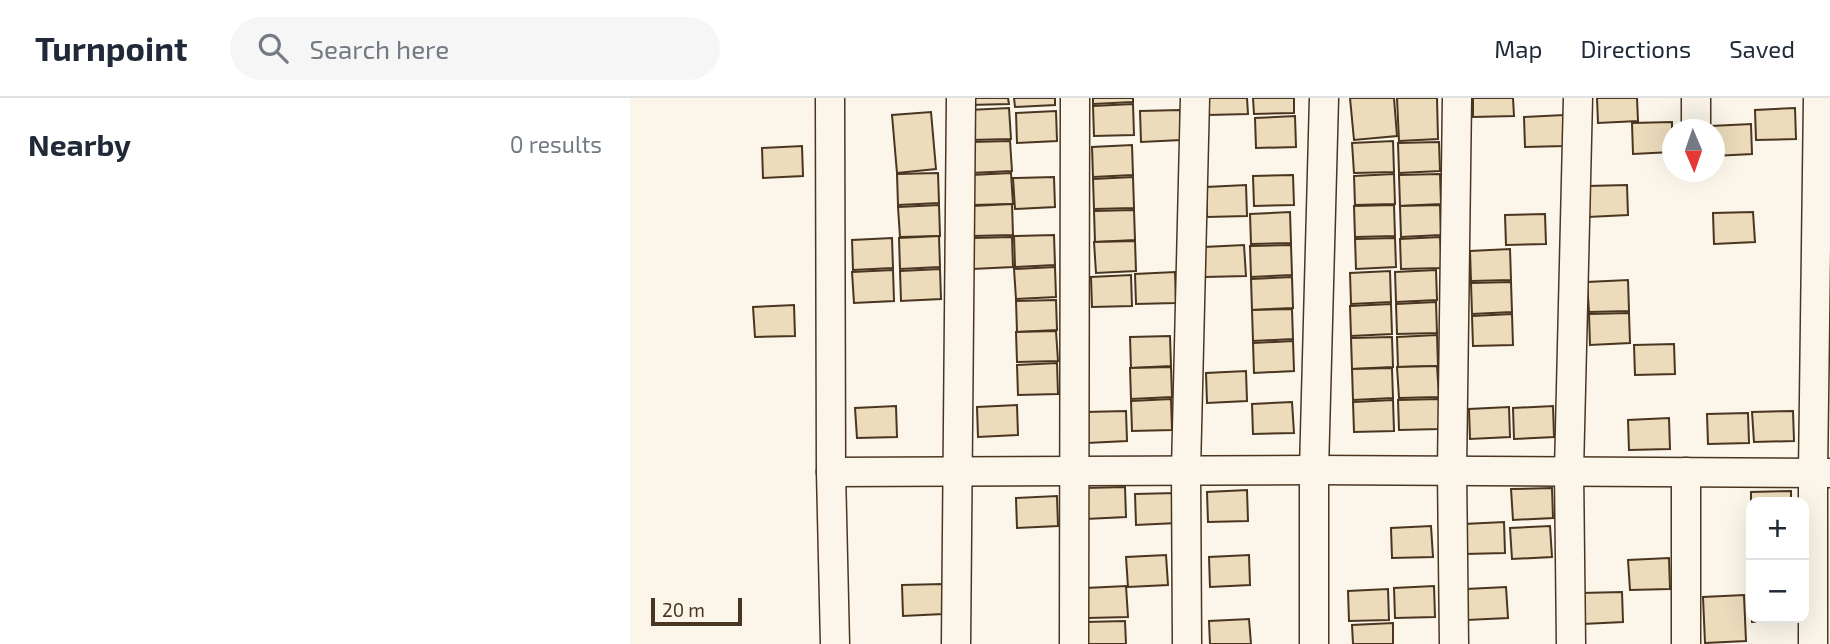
<!DOCTYPE html>
<html lang="en">
<head>
<meta charset="utf-8">
<style>
  :root { --surface:#fff; --page:#f6f6f7; --text:#1f2937; --muted:#747a83; --line:#e0e1e3 }
  body { margin:0; font-family:"Exo 2",sans-serif; background:var(--page); color:var(--text) }
  .controls { position:absolute; right:21px; bottom:21px; display:grid; overflow:hidden; border-radius:14px; box-shadow:0 7px 28px #0002 }
  .controls button { width:63px; height:63px; display:grid; place-items:center; padding:0; border:0; border-bottom:2px solid var(--line); background:var(--surface); color:var(--text); font:35px sans-serif }
  .compass { position:absolute; left:1032px; top:21px; width:63px; height:63px; border-radius:50%; background:var(--surface); box-shadow:0 7px 28px #0002; rotate:178deg }
  .scale { position:absolute; left:21px; bottom:18px; width:91px; box-sizing:border-box; padding-left:7px; border:4px solid #4a3520; border-top:0; font-size:19px; line-height:24px; white-space:nowrap; color:#4a3520; -webkit-text-stroke:5px #fbf6e9; paint-order:stroke }
  .list { margin:0; padding:0; list-style:none }
  h2 { display:flex; justify-content:space-between; align-items:center; height:91px; margin:0; padding:0 28px; font-size:30px }
  h2 small { font-size:23px; font-weight:400; color:var(--muted) }
  .icon { flex:none; width:38px; height:38px; fill:none; stroke:currentColor; stroke-width:2; stroke-linecap:round; stroke-linejoin:round }
  .map { position:relative; flex:none; width:1200px; height:546px; overflow:hidden }
  header { display:flex; align-items:center; gap:42px; box-sizing:border-box; height:98px; padding:0 35px; background:var(--surface); border-bottom:2px solid var(--line) }
  header strong { font-size:33px }
  nav { display:flex; gap:38px; margin-inline-start:auto; font-size:24px }
  .search { width:490px; height:63px; background:var(--page); display:flex; align-items:center; gap:18px; box-sizing:border-box; padding:0 24px; border-radius:38px; color:var(--muted); font-size:26px }
  main { display:flex }
  aside { flex:1; background:var(--surface) }
  .map>svg:first-child { display:block }
  .building { fill:#ecdcbc; stroke:#4a3520; stroke-width:2 }
  .lines { fill:none; stroke-linecap:round; stroke-linejoin:round }
  .street-casing { stroke:#4a3520; stroke-width:31 }
  .street { stroke:#fbf6e9; stroke-width:28 }
</style>
</head>
<body>
<header>
<strong>Turnpoint</strong>
<div class="search"><svg class="icon" aria-label="search" viewBox="0 0 24 24"><circle cx="10" cy="10" r="6"/><path d="M15 15l6 6"/></svg>Search here</div>
<nav><a>Map</a><a>Directions</a><a>Saved</a></nav>
</header>
<main>
<aside>
<h2>Nearby<small>0 results</small></h2>
<ul class="list">
</ul>
</aside>
<div class="map">
<svg width="1200" height="546" viewBox="0 0 1200 546">
  <rect width="100%" height="100%" fill="#fbf6e9"/>
  <!-- building -->
  <g class="building">
    <polygon points="338,0 378,0 379,6 339,7"/>
    <polygon points="384,0 425,0 425,7 385,9"/>
    <polygon points="463,0 503,0 503,4 463,6"/>
    <polygon points="577,0 617,0 618,16 578,17"/>
    <polygon points="623,0 664,0 664,15 624,16"/>
    <polygon points="720,0 764,0 767,38 724,42"/>
    <polygon points="767,0 807,0 808,41 769,43"/>
    <polygon points="843,0 883,0 884,18 843,19"/>
    <polygon points="967,0 1007,0 1008,23 968,25"/>
    <polygon points="503,6 504,37 464,38 463,8"/>
    <polygon points="379,10 381,41 340,42 339,12"/>
    <polygon points="1165,10 1166,41 1126,42 1125,12"/>
    <polygon points="550,12 551,42 511,44 510,13"/>
    <polygon points="426,13 427,43 387,45 386,15"/>
    <polygon points="301,14 306,71 267,75 262,17"/>
    <polygon points="934,17 935,48 895,49 894,19"/>
    <polygon points="665,18 666,49 626,50 625,20"/>
    <polygon points="1042,24 1042,54 1003,56 1002,25"/>
    <polygon points="1121,26 1122,56 1084,58 1084,32 1081,32 1081,28"/>
    <polygon points="380,43 382,73 341,75 340,44"/>
    <polygon points="763,43 764,74 724,75 722,45"/>
    <polygon points="809,44 810,73 769,75 768,45"/>
    <polygon points="502,47 503,77 463,79 462,49"/>
    <polygon points="172,48 173,78 133,80 132,50"/>
    <polygon points="308,75 309,105 268,107 267,76"/>
    <polygon points="381,75 383,106 342,107 341,77"/>
    <polygon points="764,76 765,106 725,107 724,78"/>
    <polygon points="810,76 811,106 770,108 769,77"/>
    <polygon points="663,77 664,107 624,108 623,78"/>
    <polygon points="424,79 425,109 385,111 383,80"/>
    <polygon points="503,79 504,110 464,111 463,81"/>
    <polygon points="616,87 617,118 577,119 576,89"/>
    <polygon points="997,87 998,117 958,119 957,88"/>
    <polygon points="382,106 383,137 343,138 342,108"/>
    <polygon points="309,107 310,138 270,139 268,109"/>
    <polygon points="764,107 765,138 725,139 724,108"/>
    <polygon points="810,107 811,137 771,139 770,108"/>
    <polygon points="504,112 505,142 465,144 464,113"/>
    <polygon points="660,114 661,145 621,146 620,116"/>
    <polygon points="1123,114 1125,144 1084,146 1083,115"/>
    <polygon points="915,116 916,146 876,147 875,117"/>
    <polygon points="424,137 425,167 385,169 384,138"/>
    <polygon points="309,138 310,169 270,171 269,140"/>
    <polygon points="382,139 383,169 343,171 342,140"/>
    <polygon points="810,139 812,170 771,171 770,141"/>
    <polygon points="262,140 263,170 223,172 222,142"/>
    <polygon points="765,140 766,169 726,171 725,141"/>
    <polygon points="505,143 506,173 466,175 464,144"/>
    <polygon points="614,147 616,178 575,179 574,149"/>
    <polygon points="661,147 662,177 621,179 620,148"/>
    <polygon points="880,151 881,182 841,183 840,153"/>
    <polygon points="425,169 426,199 386,201 384,171"/>
    <polygon points="310,171 311,201 271,203 270,173"/>
    <polygon points="263,172 264,203 224,205 222,174"/>
    <polygon points="806,172 807,202 766,204 765,174"/>
    <polygon points="760,173 761,204 721,206 720,175"/>
    <polygon points="545,174 546,205 506,206 505,176"/>
    <polygon points="501,177 502,208 462,209 461,179"/>
    <polygon points="662,179 663,210 622,212 621,181"/>
    <polygon points="998,182 999,213 959,214 957,184"/>
    <polygon points="881,184 882,214 842,216 841,185"/>
    <polygon points="426,202 427,232 387,234 386,203"/>
    <polygon points="806,204 807,235 767,236 766,206"/>
    <polygon points="761,206 762,236 721,238 720,208"/>
    <polygon points="164,207 165,238 125,239 123,209"/>
    <polygon points="662,211 663,241 623,243 622,212"/>
    <polygon points="999,215 1000,245 960,247 959,216"/>
    <polygon points="882,216 883,247 843,248 842,218"/>
    <polygon points="426,233 428,263 387,264 386,234"/>
    <polygon points="807,237 808,268 768,269 767,239"/>
    <polygon points="540,238 541,268 501,270 500,239"/>
    <polygon points="762,239 763,269 722,271 721,240"/>
    <polygon points="663,243 664,273 624,275 623,245"/>
    <polygon points="1044,246 1045,276 1005,277 1004,247"/>
    <polygon points="427,265 428,296 388,297 387,267"/>
    <polygon points="807,268 809,299 769,300 767,269"/>
    <polygon points="541,269 542,299 501,301 500,270"/>
    <polygon points="762,270 763,300 723,302 722,271"/>
    <polygon points="616,273 617,303 577,305 576,275"/>
    <polygon points="541,301 542,332 502,333 501,303"/>
    <polygon points="809,301 810,331 769,332 768,302"/>
    <polygon points="763,302 764,333 724,334 723,304"/>
    <polygon points="662,304 664,335 623,336 622,306"/>
    <polygon points="387,307 388,337 348,339 347,309"/>
    <polygon points="266,308 267,339 227,340 225,310"/>
    <polygon points="923,308 924,339 884,341 883,310"/>
    <polygon points="879,309 880,339 840,341 839,311"/>
    <polygon points="496,313 497,343 457,345 456,314"/>
    <polygon points="1163,313 1164,343 1124,344 1122,314"/>
    <polygon points="1118,315 1119,345 1078,346 1077,316"/>
    <polygon points="1039,320 1040,351 999,352 998,322"/>
    <polygon points="495,389 496,419 456,421 454,390"/>
    <polygon points="922,390 923,420 883,422 881,391"/>
    <polygon points="617,392 618,423 578,424 577,394"/>
    <polygon points="1161,393 1161,404 1121,404 1121,411 1121,394"/>
    <polygon points="546,395 547,425 506,427 505,396"/>
    <polygon points="427,398 428,428 387,430 386,400"/>
    <polygon points="874,424 875,455 835,456 834,426"/>
    <polygon points="801,428 803,459 762,460 761,430"/>
    <polygon points="920,428 922,459 882,461 880,430"/>
    <polygon points="536,457 538,487 498,489 496,459"/>
    <polygon points="619,457 620,487 580,489 579,459"/>
    <polygon points="1039,460 1040,491 1000,492 998,462"/>
    <polygon points="312,486 313,516 273,518 272,487"/>
    <polygon points="496,488 498,519 458,520 456,490"/>
    <polygon points="804,488 805,519 765,520 764,490"/>
    <polygon points="876,489 878,520 837,522 836,491"/>
    <polygon points="758,491 759,522 719,523 718,493"/>
    <polygon points="992,494 993,524 953,526 951,495"/>
    <polygon points="1114,497 1116,543 1075,545 1073,499"/>
    <polygon points="1122,520 1162,520 1162,523 1122,524"/>
    <polygon points="619,521 621,546 580,546 579,523"/>
    <polygon points="495,523 496,546 455,546 455,524"/>
    <polygon points="763,525 763,546 723,546 722,527"/>
  </g>
  <g class="lines">
    <!-- street casing -->
    <g class="street-casing">
      <g id="street">
        <polyline points="200,0 201,374 684,372 1200,375"/>
        <polyline points="1066,32 1066,0"/>
        <polyline points="201,374 205,546"/>
        <polyline points="1056,374 1056,546"/>
        <polyline points="326,546 331,0"/>
        <polyline points="444,546 445,0"/>
        <polyline points="557,546 556,372 565,0"/>
        <polyline points="684,546 684,372 694,0"/>
        <polyline points="824,546 822,372 827,0"/>
        <polyline points="941,546 939,373 948,0"/>
        <polyline points="1183,546 1183,375 1188,0"/>
      </g>
    </g>
    <!-- street -->
    <use href="#street" class="street"/>
  </g>
</svg>
<div class="controls">
<button>+</button>
<button>−</button>
</div>
<svg class="compass" viewBox="-18 -18 36 36"><path d="M0-13l5 13h-10z" fill="#e53935"/><path d="M0 13l5-13h-10z" fill="#747a83"/></svg>
<div class="scale">20 m</div>
</div>
</main>
</body>
</html>
